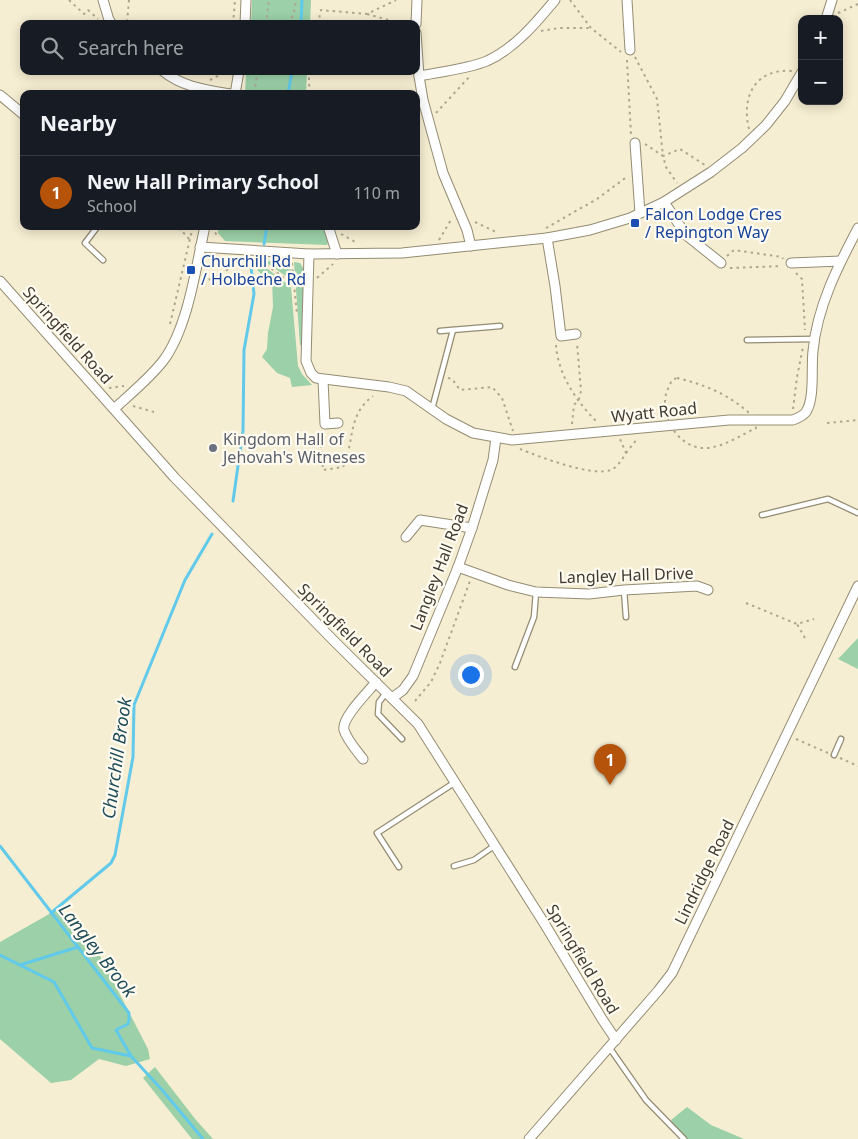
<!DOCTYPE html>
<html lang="en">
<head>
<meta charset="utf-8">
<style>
  :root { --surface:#171b24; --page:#20242c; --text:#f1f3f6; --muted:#9ea1a6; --line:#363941; --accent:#b45309 }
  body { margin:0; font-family:"Noto Sans",sans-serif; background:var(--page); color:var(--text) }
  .controls { position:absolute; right:15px; top:15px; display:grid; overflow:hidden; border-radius:10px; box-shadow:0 2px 12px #0003 }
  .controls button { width:45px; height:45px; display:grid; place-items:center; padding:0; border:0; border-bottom:1px solid var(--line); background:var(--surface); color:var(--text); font:25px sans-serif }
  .you { position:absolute; left:470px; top:674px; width:18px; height:18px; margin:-12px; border:4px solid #fff; border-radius:50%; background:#1a73e8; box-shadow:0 0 0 8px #1a73e833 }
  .badge { display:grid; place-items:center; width:32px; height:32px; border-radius:50%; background:var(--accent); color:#fff; font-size:16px; font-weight:700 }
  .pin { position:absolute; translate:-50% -41px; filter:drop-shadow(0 1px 2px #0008) }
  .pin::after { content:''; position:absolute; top:26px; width:18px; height:15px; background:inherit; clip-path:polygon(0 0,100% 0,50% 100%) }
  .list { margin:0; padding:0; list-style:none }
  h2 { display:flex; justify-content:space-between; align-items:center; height:65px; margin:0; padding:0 20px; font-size:21px }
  h2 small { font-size:16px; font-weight:400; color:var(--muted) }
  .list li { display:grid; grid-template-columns:32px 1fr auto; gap:15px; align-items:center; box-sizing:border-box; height:75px; padding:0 20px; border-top:1px solid var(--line) }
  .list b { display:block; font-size:19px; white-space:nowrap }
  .list p { margin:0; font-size:16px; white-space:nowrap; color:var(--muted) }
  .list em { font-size:16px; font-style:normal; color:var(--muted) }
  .icon { flex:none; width:28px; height:28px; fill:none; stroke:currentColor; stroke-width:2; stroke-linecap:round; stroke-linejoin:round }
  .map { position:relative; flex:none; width:858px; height:1139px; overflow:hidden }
  .search { position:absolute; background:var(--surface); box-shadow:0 2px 12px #0003; left:20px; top:20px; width:400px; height:55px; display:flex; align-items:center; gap:12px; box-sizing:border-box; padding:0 18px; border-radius:10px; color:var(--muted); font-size:19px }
  .panel { position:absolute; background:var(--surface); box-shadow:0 2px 12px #0003; left:20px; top:90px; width:400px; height:140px; border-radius:10px }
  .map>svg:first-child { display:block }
  .green { fill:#9bd0a8 }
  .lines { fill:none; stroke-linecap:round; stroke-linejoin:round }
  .stream { stroke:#61caeb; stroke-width:3 }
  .service-casing { stroke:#948c73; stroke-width:7 }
  .minor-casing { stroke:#948c73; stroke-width:11 }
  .path { stroke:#ada791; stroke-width:2; stroke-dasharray:2.5 4; stroke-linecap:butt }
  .service { stroke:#fff; stroke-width:4.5 }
  .minor { stroke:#fff; stroke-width:9 }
  .transit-dot { fill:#1a4fb4; stroke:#fffbf0; stroke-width:2 }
  .worship-dot { fill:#6b7280; stroke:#fffbf0; stroke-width:2 }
  .labels { text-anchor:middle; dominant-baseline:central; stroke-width:4.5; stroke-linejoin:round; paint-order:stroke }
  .transit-label { font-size:16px; fill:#164399; stroke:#fffbf0; text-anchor:start }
  .street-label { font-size:16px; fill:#3f3b30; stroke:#fffbf0 }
  .worship-label { font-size:16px; fill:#5b616d; stroke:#fffbf0; text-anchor:start }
  .water-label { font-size:18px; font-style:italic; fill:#1f4c5a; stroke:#fffbf0 }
</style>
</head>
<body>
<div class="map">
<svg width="858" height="1139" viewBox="0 0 858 1139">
  <rect width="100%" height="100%" fill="#f6eed2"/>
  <!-- green -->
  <g class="green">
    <polygon points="252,0 311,0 310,24 251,24"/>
    <polygon points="246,71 307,71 306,94 245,94"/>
    <polygon points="218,226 324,226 329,241 327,245 225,241 218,233"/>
    <polygon points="247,261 260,263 291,287 298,366 302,374 312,385 292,387 290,378 277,373 262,357 267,349 268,333 273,307 272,280 260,273 253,264 247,263"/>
    <polygon points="264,261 290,262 293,281"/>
    <polygon points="294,262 300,263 305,271 302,346 300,345"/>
    <polygon points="858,638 858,669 838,659"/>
    <polygon points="60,909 97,950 148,1049 150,1059 126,1066 99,1059 71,1080 51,1083 0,1039 0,942 51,913"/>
    <polygon points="155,1067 196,1120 213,1139 192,1139 143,1078"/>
    <polygon points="687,1107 711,1125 744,1139 679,1139 671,1120"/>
  </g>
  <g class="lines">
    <!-- stream -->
    <g class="stream">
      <polyline points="301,24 302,0"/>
      <polyline points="288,94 292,71"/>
      <polyline points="264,244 267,226"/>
      <polyline points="233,501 243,431 244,350 254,294 251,266"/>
      <polyline points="0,846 129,1013 129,1020 128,1024 116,1030 131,1056 163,1091 203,1139"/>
      <polyline points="51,913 111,863 115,855 133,757 134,705 185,580 212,534"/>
      <polyline points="0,955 54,982 92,1048 131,1056"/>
      <polyline points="20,965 78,947"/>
    </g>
    <!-- service casing -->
    <g class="service-casing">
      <g id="service">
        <polyline points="98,226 85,243 103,260"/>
        <polyline points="440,331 500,326"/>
        <polyline points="747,340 815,339"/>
        <polyline points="432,409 453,330"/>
        <polyline points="762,515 828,499 858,513"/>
        <polyline points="624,590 626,617"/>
        <polyline points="515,667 534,617 536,592"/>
        <polyline points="386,693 379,702 378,714 402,739"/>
        <polyline points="834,755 841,739"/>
        <polyline points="454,866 474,860 494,846"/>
        <polyline points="399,867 377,833 454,783"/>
        <polyline points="609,1047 646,1100 684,1139"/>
      </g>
    </g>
    <!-- minor casing -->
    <g class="minor-casing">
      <g id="minor">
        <polyline points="103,0 109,20 112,24"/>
        <polyline points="627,0 630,50"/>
        <polyline points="826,19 832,0"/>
        <polyline points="245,24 246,0"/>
        <polyline points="416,24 417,0"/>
        <polyline points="416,33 419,76 423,100 443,173 467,230 471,246"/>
        <path d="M163,71C182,87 207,90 231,94"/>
        <path d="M419,76C440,72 467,69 487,61C515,48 535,24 555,0"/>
        <polyline points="235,94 239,71"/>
        <polyline points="0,95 24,115"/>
        <polyline points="635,143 640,213"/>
        <polyline points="664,202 686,235 721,263"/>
        <polyline points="328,226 337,254"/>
        <polyline points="547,238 555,286 561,336 576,334"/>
        <polyline points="200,247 309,254 402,253 547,238 590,230 630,218 664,202 711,172 742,148 766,125 785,101 802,72"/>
        <path d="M309,254L306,361L311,373L316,378L389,387L406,391L446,419L473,433L512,440L729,420H793C798,418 803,416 806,412C815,398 811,368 813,351C817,307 838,266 858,228"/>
        <polyline points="791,263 841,261"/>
        <polyline points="0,281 175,478 334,641 418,724 544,923 602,1019 616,1040"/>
        <polyline points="323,380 325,424 338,423"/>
        <path d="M114,409C130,394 149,379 163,361C188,328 196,267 205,226"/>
        <polyline points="406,537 420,520 472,528"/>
        <polyline points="458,567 508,585 536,592 589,594 624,590 697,586 708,590"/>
        <polyline points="392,698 403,690 413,676 458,567 472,528 493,460 496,438"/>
        <path d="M363,759C357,751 347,740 344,730C341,718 368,692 376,682"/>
        <polyline points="529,1139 658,991 672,973 858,586"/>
      </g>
    </g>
    <!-- path -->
    <g class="path">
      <polyline points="69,0 84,14 88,10 98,19"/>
      <polyline points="129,0 127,22 129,24"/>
      <polyline points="570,0 591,28 621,52"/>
      <polyline points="838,13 858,4"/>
      <polyline points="367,14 403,24"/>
      <polyline points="233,24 235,0"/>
      <polyline points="266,24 269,0"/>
      <polyline points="289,24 294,12 296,0"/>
      <polyline points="318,24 321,10 367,14 396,0"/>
      <polyline points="541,31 559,28 591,28"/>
      <polyline points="635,57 657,99 663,156 680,149 705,165"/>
      <polyline points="627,60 631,135"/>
      <polyline points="309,71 309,84 311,94"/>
      <polyline points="210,80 227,71"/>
      <polyline points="254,93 290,94"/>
      <polyline points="254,93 258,71"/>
      <polyline points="436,113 470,76"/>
      <path d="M749,129C741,97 755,68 792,71"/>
      <polyline points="645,144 663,156 666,167 677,183"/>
      <polyline points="475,222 498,233"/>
      <polyline points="172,226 181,230 190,240"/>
      <polyline points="216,226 215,232 218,238"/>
      <polyline points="546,228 597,199 628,176"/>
      <polyline points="341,234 357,243"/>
      <polyline points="439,240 452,218"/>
      <polyline points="727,256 734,250 782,257 783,259"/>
      <polyline points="261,261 294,285 297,314"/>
      <polyline points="292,263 294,285"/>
      <polyline points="730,268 782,266"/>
      <polyline points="796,273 802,279 805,330"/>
      <polyline points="317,278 333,264"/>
      <polyline points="203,283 245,260"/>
      <polyline points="170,324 193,226"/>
      <path d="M556,345C558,375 577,402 597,422"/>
      <polyline points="448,378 452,379 460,390 492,387 502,398 513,431"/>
      <path d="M677,378C707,385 735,397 756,420V428C741,435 724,447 706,448C682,449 664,424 665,401C665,393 669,387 672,380Z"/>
      <polyline points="109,388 124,386"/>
      <polyline points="133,406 154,412"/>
      <polyline points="793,409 797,377 803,347"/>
      <polyline points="827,423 858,420"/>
      <polyline points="572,424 574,405 579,399 581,391 577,343"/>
      <path d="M320,432L323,470L343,467C355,441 347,415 373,396"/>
      <path d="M520,449C540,457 592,477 611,470C618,467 622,459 626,453L620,439"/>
      <polyline points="626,453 637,439"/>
      <polyline points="746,603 797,624"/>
      <polyline points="805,638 797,624 814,619"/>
      <polyline points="415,701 431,682 440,663 470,581"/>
      <polyline points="796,739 828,753"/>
      <polyline points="840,758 858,766"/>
    </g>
    <!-- service -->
    <use href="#service" class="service"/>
    <!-- minor -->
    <use href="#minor" class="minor"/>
  </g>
  <!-- markers -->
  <g class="transit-dot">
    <rect x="630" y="218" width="10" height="10" rx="2.5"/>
    <rect x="186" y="265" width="10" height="10" rx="2.5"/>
  </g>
  <circle class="worship-dot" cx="213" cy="448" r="5"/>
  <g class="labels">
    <!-- transit labels -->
    <g class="transit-label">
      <text x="645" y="214">Falcon Lodge Cres<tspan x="645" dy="18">/ Repington Way</tspan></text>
      <text x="201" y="261">Churchill Rd<tspan x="201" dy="18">/ Holbeche Rd</tspan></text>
    </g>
    <!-- street labels -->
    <g class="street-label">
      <text transform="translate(68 335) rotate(48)">Springfield Road</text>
      <text transform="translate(654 412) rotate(-6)">Wyatt Road</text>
      <text transform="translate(439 567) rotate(-69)">Langley Hall Road</text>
      <text transform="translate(626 575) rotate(-2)">Langley Hall Drive</text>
      <text transform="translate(345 630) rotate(45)">Springfield Road</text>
      <text transform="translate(704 872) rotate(-64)">Lindridge Road</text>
      <text transform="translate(583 959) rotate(59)">Springfield Road</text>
    </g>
    <!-- worship labels -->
    <g class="worship-label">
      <text x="223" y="439">Kingdom Hall of<tspan x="223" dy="18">Jehovah's Witneses</tspan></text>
    </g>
    <!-- water labels -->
    <g class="water-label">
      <text transform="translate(116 758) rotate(-82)">Churchill Brook</text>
      <text transform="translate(98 950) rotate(52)">Langley Brook</text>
    </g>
  </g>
</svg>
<div class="controls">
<button>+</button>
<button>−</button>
</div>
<div class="you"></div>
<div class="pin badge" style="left:610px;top:785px">1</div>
<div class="search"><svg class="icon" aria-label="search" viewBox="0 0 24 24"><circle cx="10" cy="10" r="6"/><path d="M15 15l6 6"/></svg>Search here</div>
<section class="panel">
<h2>Nearby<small></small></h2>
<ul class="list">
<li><span class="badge">1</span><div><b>New Hall Primary School</b><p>School</p></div><em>110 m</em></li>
</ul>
</section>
</div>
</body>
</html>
